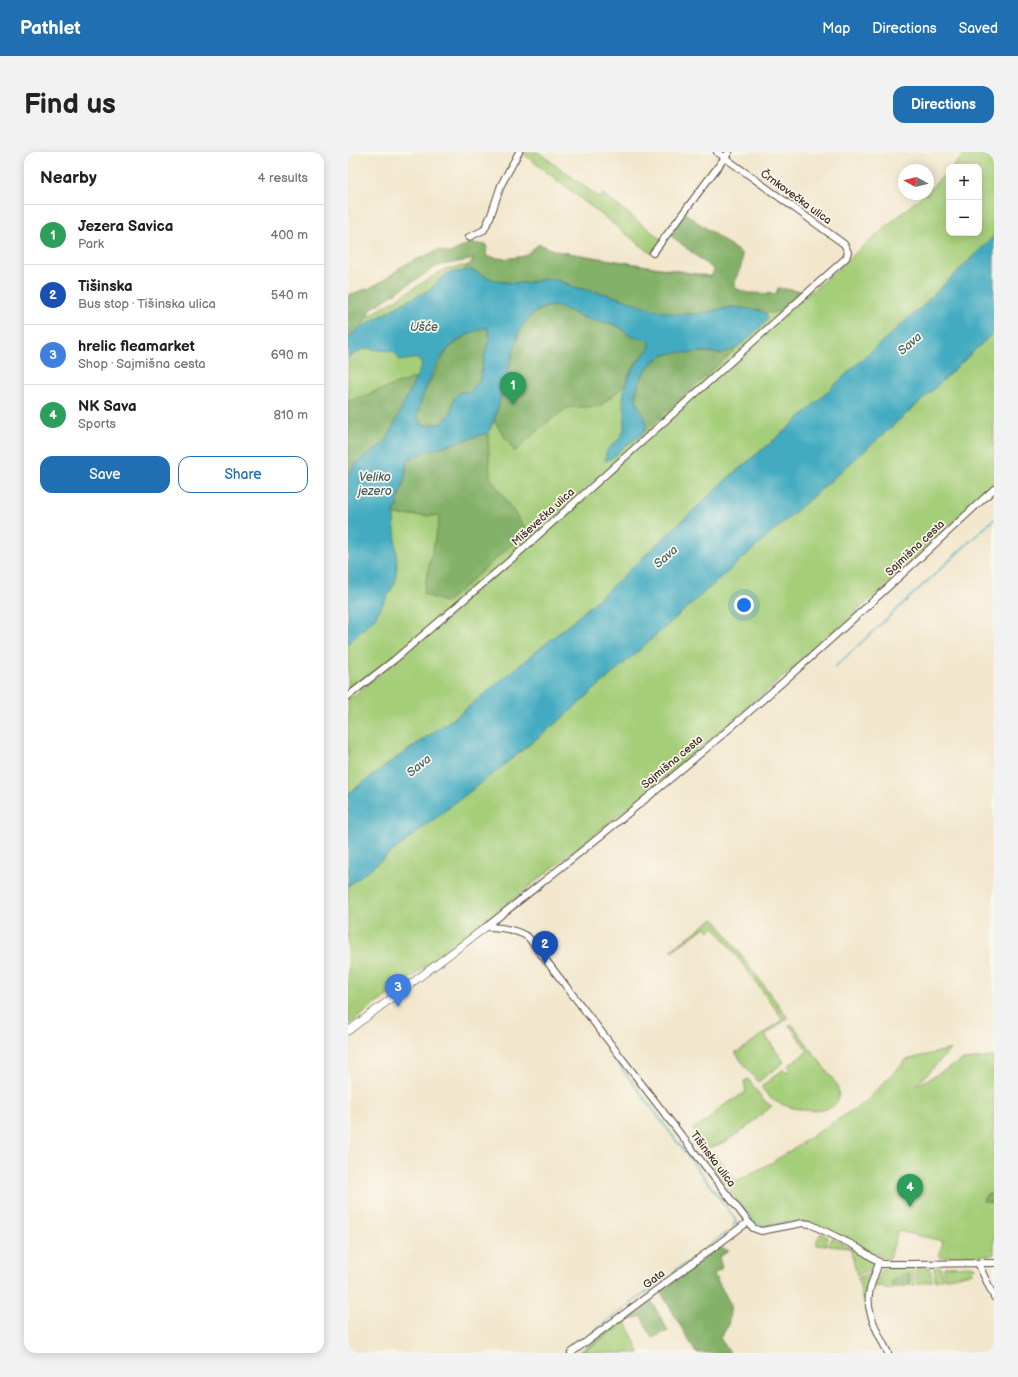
<!DOCTYPE html>
<html lang="en">
<head>
<meta charset="utf-8">
<style>
  :root { --surface:#fff; --page:#f2f2f2; --text:#222; --muted:#767676; --line:#e0e0e0; --accent:#1f6fb2 }
  body { margin:0; font-family:"Balsamiq Sans",sans-serif; background:var(--page); color:var(--text) }
  .controls { position:absolute; right:12px; top:12px; display:grid; overflow:hidden; border-radius:8px; box-shadow:0 2px 10px #0003 }
  .controls button { width:36px; height:36px; display:grid; place-items:center; padding:0; border:0; border-bottom:1px solid var(--line); background:var(--surface); color:var(--text); font:20px sans-serif }
  .compass { position:absolute; left:550px; top:12px; width:36px; height:36px; border-radius:50%; background:var(--surface); box-shadow:0 2px 10px #0003; rotate:278deg }
  .you { position:absolute; left:396px; top:453px; width:14px; height:14px; margin:-10px; border:3px solid #fff; border-radius:50%; background:#1a73e8; box-shadow:0 0 0 6px #1a73e833 }
  .badge { display:grid; place-items:center; width:26px; height:26px; border-radius:50%; background:var(--accent); color:#fff; font-size:13px; font-weight:700 }
  .pin { position:absolute; translate:-50% -33px; filter:drop-shadow(0 1px 2px #0008) }
  .pin::after { content:''; position:absolute; top:21px; width:14px; height:12px; background:inherit; clip-path:polygon(0 0,100% 0,50% 100%) }
  .list { margin:0; padding:0; list-style:none }
  h2 { display:flex; justify-content:space-between; align-items:center; height:52px; margin:0; padding:0 16px; font-size:17px }
  h2 small { font-size:13px; font-weight:400; color:var(--muted) }
  .list li { display:grid; grid-template-columns:26px 1fr auto; gap:12px; align-items:center; box-sizing:border-box; height:60px; padding:0 16px; border-top:1px solid var(--line) }
  .list b { display:block; font-size:15px; white-space:nowrap }
  .list p { margin:0; font-size:13px; white-space:nowrap; color:var(--muted) }
  .list em { font-size:13px; font-style:normal; color:var(--muted) }
  .actions { display:flex; gap:8px; padding:12px 16px }
  .actions a { flex:1; padding:9px 0; border:1px solid var(--accent); border-radius:12px; text-align:center; font-size:14px; color:var(--accent) }
  .actions .main { background:var(--accent); color:#fff }
  .map { position:relative; flex:none; width:646px; height:1201px; overflow:hidden; border-radius:12px }
  header { display:flex; align-items:center; gap:24px; box-sizing:border-box; height:56px; padding:0 20px; background:var(--accent); color:#fff }
  header strong { font-size:19px }
  nav { display:flex; gap:22px; margin-inline-start:auto; font-size:14px }
  .intro { display:flex; align-items:center; justify-content:space-between; box-sizing:border-box; height:96px; padding:0 24px }
  h1 { margin:0; font-size:28px }
  .button { padding:10px 18px; border-radius:12px; background:var(--accent); color:#fff; font-size:14px; font-weight:700 }
  main { display:flex; gap:24px; padding:0 24px }
  aside { flex:1; background:var(--surface); border-radius:12px; box-shadow:0 2px 10px #0003 }
  .map>svg:first-child { display:block }
  .green { fill:#a5ce79; stroke:#707c4c }
  .forest { fill:#84b169; stroke:#606e44 }
  .water { fill:#42abc1; stroke:#3e6a70; fill-rule:evenodd }
  .lines { fill:none; stroke-linecap:round; stroke-linejoin:round }
  .stream { stroke:#42abc1; stroke-width:1.5 }
  .minor-casing { stroke:#564638; stroke-width:8 }
  .tertiary-casing { stroke:#564638; stroke-width:8 }
  .minor { stroke:#fff; stroke-width:6 }
  .tertiary { stroke:#fff; stroke-width:7 }
  .labels { text-anchor:middle; dominant-baseline:central; stroke-width:3.5; stroke-linejoin:round; paint-order:stroke }
  .street-label { font-size:11px; fill:#3b2a1e; stroke:#fbf7ec }
  .water-label { font-size:12px; font-style:italic; fill:#3e5e5f; stroke:#fbf7ec }
</style>
</head>
<body>
<header>
<strong>Pathlet</strong>
<nav><a>Map</a><a>Directions</a><a>Saved</a></nav>
</header>
<div class="intro"><h1>Find us</h1><a class="button">Directions</a></div>
<main>
<aside>
<h2>Nearby<small>4 results</small></h2>
<ul class="list">
<li><span class="badge" style="background:#2e9e5b">1</span><div><b>Jezera Savica</b><p>Park</p></div><em>400 m</em></li>
<li><span class="badge" style="background:#1a4fb4">2</span><div><b>Tišinska</b><p>Bus stop · Tišinska ulica</p></div><em>540 m</em></li>
<li><span class="badge" style="background:#3f7fe0">3</span><div><b>hrelic fleamarket</b><p>Shop · Sajmišna cesta</p></div><em>690 m</em></li>
<li><span class="badge" style="background:#2e9e5b">4</span><div><b>NK Sava</b><p>Sports</p></div><em>810 m</em></li>
</ul>
<div class="actions"><a class="main">Save</a><a>Share</a></div>
</aside>
<div class="map">
<svg width="646" height="1201" viewBox="0 0 646 1201">
  <rect width="100%" height="100%" fill="#fbf7ec"/>
  <filter id="ink" filterUnits="userSpaceOnUse"><feTurbulence type="fractalNoise" baseFrequency=".025" numOctaves="2"/><feDisplacementMap in="SourceGraphic" scale="8" xChannelSelector="R" yChannelSelector="G"/><feConvolveMatrix kernelMatrix="1 2 1 2 8 2 1 2 1" color-interpolation-filters="sRGB"/></filter>
  <filter id="wash" filterUnits="userSpaceOnUse"><feTurbulence type="fractalNoise" baseFrequency=".012" numOctaves="4" result="noise"/><feDisplacementMap in="SourceGraphic" scale="16" xChannelSelector="R" yChannelSelector="G"/><feGaussianBlur stdDeviation="0.9" result="paint"/><feColorMatrix in="noise" values="0 0 0 0 0 0 0 0 0 0 0 0 0 0 0 0 0 1.4 0 .05"/><feComposite in="paint" operator="in"/></filter>
  <g filter="url(#wash)">
    <rect width="100%" height="100%" fill="#f2e7cd"/>
    <!-- green -->
    <g class="green">
      <polygon points="173,0 190,0 252,46 255,42 314,88 304,102"/>
      <polygon points="619,0 646,0 646,84 571,157 511,210 444,273 380,326 258,440 223,471 113,561 40,612 0,642 0,547 44,513 435,164 576,42 580,42 580,39 601,18 601,81 631,81 631,15 604,15"/>
      <polygon points="191,92 208,99 386,128 387,136 399,141 428,142 430,136 458,140 250,325 164,404 41,509 0,541 0,177 97,117 177,104"/>
      <path d="M646,180V332C578,396 510,460 440,521C298,644 151,761 0,873V734L152,616L212,568L575,247Z"/>
      <polygon points="366,766 440,866 438,869 437,868 417,883 436,910 410,930 388,902 388,899 390,900 435,867 367,775 361,779 357,775 324,799 324,797"/>
      <path d="M441,873H445L489,933C501,970 444,959 427,949C421,946 418,941 414,936L415,933L436,917L438,920L443,917L440,914L460,899Z"/>
      <polygon points="603,897 568,934 615,908 646,905 646,1043 639,1042 635,1049 646,1051 646,1103 591,1105 595,1089 550,1079 541,1108 461,1071 439,1070 414,1074 406,1070 354,1002 369,1004 388,1029 423,1011 518,949 558,908"/>
      <path d="M400,927L416,949L424,954C404,970 385,990 360,996L345,977L361,967L372,956L398,940L396,929Z"/>
      <polygon points="473,1081 480,1085 479,1094 469,1093 469,1088"/>
      <polygon points="484,1086 524,1107 526,1110 527,1113 509,1124 502,1096 481,1094"/>
      <polygon points="627,1114 628,1115 624,1116 625,1121 596,1127 596,1115"/>
      <polygon points="567,1115 582,1115 584,1129 569,1132"/>
      <polygon points="586,1115 593,1115 594,1127 587,1129"/>
      <path d="M536,1116H564L567,1133H562V1123C554,1123 550,1124 544,1129V1134L543,1137L538,1138L534,1134L526,1135L533,1118Z"/>
      <polygon points="526,1118 518,1139 517,1147 515,1148 514,1145 510,1126"/>
      <polygon points="278,1169 291,1201 234,1201"/>
    </g>
    <!-- forest -->
    <g class="forest">
      <path d="M337,61L394,102C396,118 386,121 387,136L399,141L428,142L430,136L458,140L436,159L418,161L409,158L384,155L348,162H327L304,157L259,142L229,136L210,128L197,127L178,131H166L148,129L123,118L115,119L126,107L89,114L23,157L13,175L0,186V143L22,136L39,126L54,114L90,98L102,101L122,91L139,93L138,104L157,107L177,104L191,92L208,99L363,125L366,118L322,83Z"/>
      <path d="M203,154L212,155L239,167L261,171L271,175L284,185L295,186L302,190V195L288,211L281,223L277,233L252,254L219,256L194,274L167,300L146,269L171,180C179,164 186,159 203,154Z"/>
      <polygon points="139,175 142,186 137,201 132,227 122,240 106,246 103,260 94,272 74,273 69,264 75,242 100,197 125,179"/>
      <polygon points="391,194 294,282 297,277 298,270 288,248 288,241 295,223 302,213 314,204 327,200 374,201"/>
      <polygon points="69,225 38,290 7,312 0,324 0,249"/>
      <polygon points="140,281 142,325 179,379 98,451 75,442 92,364 46,363 57,325 59,309 77,300"/>
      <polygon points="639,1042 646,1043 646,1051 635,1049"/>
      <polygon points="371,1095 381,1099 371,1105 374,1116 366,1122 383,1153 380,1174 372,1186 382,1201 348,1201 313,1140"/>
      <path d="M561,1121L562,1133L543,1137L544,1134V1129C550,1125 554,1123 561,1121Z"/>
      <polygon points="303,1148 320,1179 304,1186 293,1164 278,1169 234,1201 230,1201"/>
    </g>
    <!-- water -->
    <g class="water">
      <polygon points="646,84 646,180 575,247 212,568 152,616 0,734 0,642 40,612 113,561 223,471 258,440 380,326 444,273 511,210 571,157"/>
      <path d="M123,118L148,129L166,131H178L197,127L210,128L217,132L229,136L259,142L304,157L327,162H348L384,155L409,158L418,161L419,166L418,170C406,180 394,195 379,200C372,202 365,200 358,200C353,199 348,201 343,201C325,200 314,200 301,214C295,222 285,237 288,248C291,258 303,268 296,279C291,287 282,290 275,296C269,301 266,306 258,309C255,299 263,293 271,288C272,284 275,281 276,277C276,272 277,266 277,261C277,257 275,253 275,249C275,226 288,212 302,195V190C294,185 292,188 285,185C279,183 275,177 270,174C260,169 248,170 237,166C228,163 212,153 203,154C188,156 178,167 171,180L146,269L140,281L77,300L59,309L57,325L46,363L49,412L47,431L27,466L0,492V324L7,312L38,290L74,213L69,206L52,209L47,200L17,196L0,206V186L13,175L59,149L81,138L99,121ZM139,175L142,186L137,201L132,227L122,240H112L106,246L103,260L94,272L74,273L69,263C75,241 84,217 99,198C105,189 129,177 139,175Z"/>
    </g>
    <g class="lines">
      <!-- stream -->
      <g class="stream">
        <polyline points="487,515 646,367"/>
        <polyline points="269,910 385,1064 388,1070 385,1074"/>
        <path d="M391,1051C402,1065 404,1076 424,1074"/>
        <polyline points="428,1073 439,1071"/>
        <polyline points="356,1098 379,1080"/>
        <polyline points="325,1120 349,1103"/>
        <polyline points="216,1201 319,1125"/>
      </g>
    </g>
  </g>
  <g filter="url(#ink)">
    <g class="lines">
      <!-- minor casing -->
      <g class="minor-casing">
        <g id="minor">
          <polyline points="121,85 136,78 143,63 153,33 171,0"/>
          <polyline points="305,101 381,0"/>
          <polyline points="0,544 46,508 166,405 498,106 500,100 496,92 369,0"/>
          <path d="M138,775C187,736 236,698 283,659C409,557 528,447 646,337"/>
          <path d="M138,775C153,775 167,777 180,785L405,1076L413,1079L455,1071L462,1072L507,1094L534,1112H561L646,1111"/>
          <path d="M531,1110C528,1121 522,1132 521,1143C518,1161 532,1185 540,1201"/>
          <polyline points="630,1111 646,1145"/>
          <polyline points="223,1201 400,1070"/>
        </g>
      </g>
      <!-- tertiary casing -->
      <g class="tertiary-casing">
        <polyline id="tertiary" points="0,879 138,775"/>
      </g>
      <!-- minor -->
      <use href="#minor" class="minor"/>
      <!-- tertiary -->
      <use href="#tertiary" class="tertiary"/>
    </g>
  </g>
  <g class="labels">
    <!-- street labels -->
    <g class="street-label">
      <text transform="translate(448 45) rotate(36)">Črnkovečka ulica</text>
      <text transform="translate(195 365) rotate(-42)">Miševečka ulica</text>
      <text transform="translate(567 396) rotate(-43)">Sajmišna cesta</text>
      <text transform="translate(324 610) rotate(-40)">Sajmišna cesta</text>
      <text transform="translate(365 1007) rotate(53)">Tišinska ulica</text>
      <text transform="translate(306 1127) rotate(-37)">Gata</text>
    </g>
    <!-- water labels -->
    <g class="water-label">
      <text x="76" y="175">Ušće</text>
      <text transform="translate(562 192) rotate(-41)">Sava</text>
      <text x="27" y="325">Veliko<tspan x="27" dy="14">jezero</tspan></text>
      <text transform="translate(318 405) rotate(-41)">Sava</text>
      <text transform="translate(71 614) rotate(-39)">Sava</text>
    </g>
  </g>
</svg>
<div class="controls">
<button>+</button>
<button>−</button>
</div>
<svg class="compass" viewBox="-18 -18 36 36"><path d="M0-13l5 13h-10z" fill="#e53935"/><path d="M0 13l5-13h-10z" fill="#767676"/></svg>
<div class="you"></div>
<div class="pin badge" style="left:165px;top:253px;background:#2e9e5b">1</div>
<div class="pin badge" style="left:197px;top:812px;background:#1a4fb4">2</div>
<div class="pin badge" style="left:50px;top:855px;background:#3f7fe0">3</div>
<div class="pin badge" style="left:562px;top:1055px;background:#2e9e5b">4</div>
</div>
</main>
</body>
</html>
